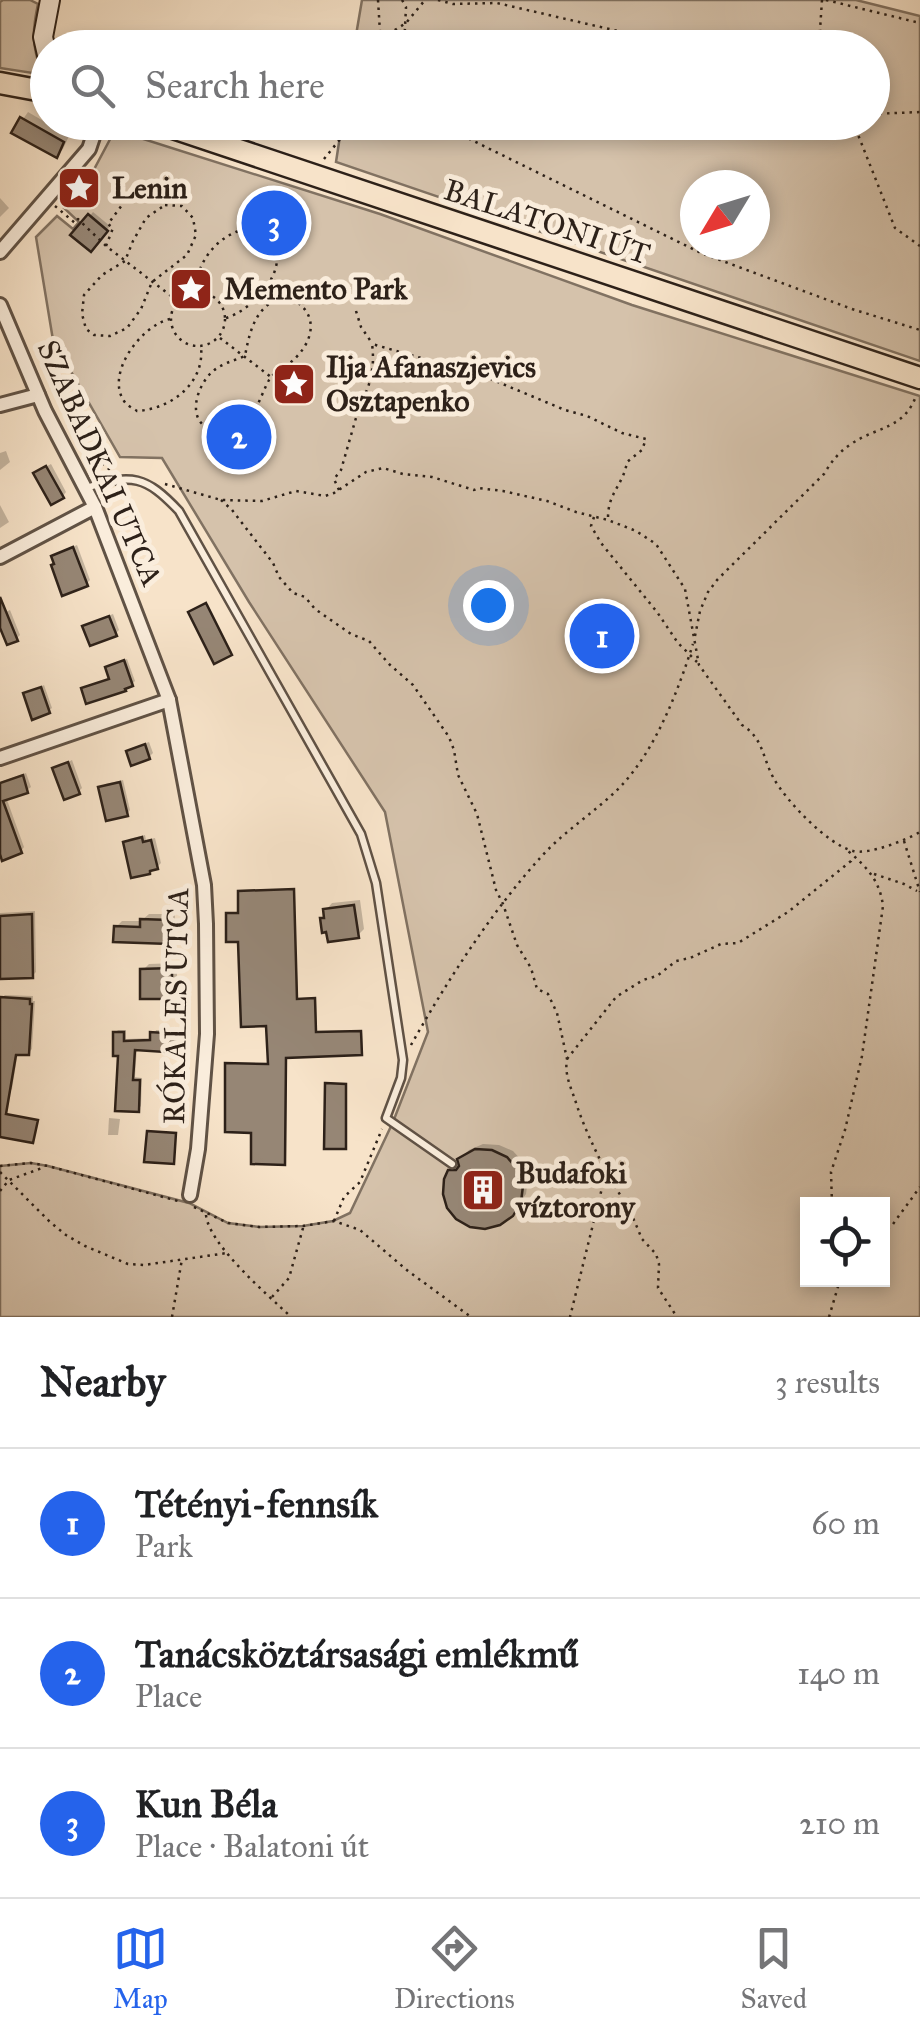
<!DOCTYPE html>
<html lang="en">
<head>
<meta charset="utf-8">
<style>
  :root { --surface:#fff; --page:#f2f2f2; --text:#202124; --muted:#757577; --line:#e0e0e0; --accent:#2563eb }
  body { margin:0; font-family:"IM FELL Great Primer",serif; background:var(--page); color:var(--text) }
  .controls { position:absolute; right:30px; bottom:30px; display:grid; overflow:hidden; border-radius:0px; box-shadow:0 5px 15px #0003 }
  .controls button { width:90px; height:90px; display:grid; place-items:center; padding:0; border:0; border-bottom:2px solid var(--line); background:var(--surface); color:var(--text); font:50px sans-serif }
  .compass { position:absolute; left:680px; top:170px; width:90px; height:90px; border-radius:50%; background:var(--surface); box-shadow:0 5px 15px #0003; rotate:232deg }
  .you { position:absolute; left:488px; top:605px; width:35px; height:35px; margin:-25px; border:8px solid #fff; border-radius:50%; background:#1a73e8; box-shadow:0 0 0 15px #1a73e833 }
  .badge { display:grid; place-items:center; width:65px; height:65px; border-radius:50%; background:var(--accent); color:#fff; font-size:32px; font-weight:700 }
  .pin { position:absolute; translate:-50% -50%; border:5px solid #fff; box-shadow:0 2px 10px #0006 }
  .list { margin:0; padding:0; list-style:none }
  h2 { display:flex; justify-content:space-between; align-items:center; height:130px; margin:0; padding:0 40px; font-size:42px }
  h2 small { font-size:32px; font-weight:400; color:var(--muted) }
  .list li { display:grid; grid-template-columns:65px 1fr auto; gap:30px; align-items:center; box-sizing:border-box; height:150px; padding:0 40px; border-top:2px solid var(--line) }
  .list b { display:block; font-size:38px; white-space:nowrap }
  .list p { margin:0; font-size:32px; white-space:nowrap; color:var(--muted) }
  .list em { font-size:32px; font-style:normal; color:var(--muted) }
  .icon { flex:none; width:55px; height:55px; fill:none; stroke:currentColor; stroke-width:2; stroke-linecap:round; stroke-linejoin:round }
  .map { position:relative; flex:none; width:920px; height:1317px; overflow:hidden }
  .search { position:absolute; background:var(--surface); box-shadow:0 5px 15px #0003; left:30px; right:30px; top:30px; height:110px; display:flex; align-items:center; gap:25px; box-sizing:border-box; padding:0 35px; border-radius:55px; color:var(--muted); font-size:38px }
  .sheet { height:580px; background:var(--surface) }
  nav { display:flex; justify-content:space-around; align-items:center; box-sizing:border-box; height:140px; border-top:2px solid var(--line); background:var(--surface); font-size:28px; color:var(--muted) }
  nav a { display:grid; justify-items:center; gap:5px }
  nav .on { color:var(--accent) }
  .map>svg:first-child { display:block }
  .green { fill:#d5c2ab; stroke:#817262; stroke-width:2.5; fill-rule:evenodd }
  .shadow { fill:#0003 }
  .building { fill:#968675; stroke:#2d2119; stroke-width:2.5 }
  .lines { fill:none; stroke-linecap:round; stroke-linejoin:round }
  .lane-casing { stroke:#605245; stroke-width:11 }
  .street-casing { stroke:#605245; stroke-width:18 }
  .secondary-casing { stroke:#2d2119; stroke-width:22 }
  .primary-casing { stroke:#2d2119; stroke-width:25 }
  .path { stroke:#2d2119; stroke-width:2.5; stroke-dasharray:2.5 5; stroke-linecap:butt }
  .lane { stroke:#faeddc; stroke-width:6 }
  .street { stroke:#faeddc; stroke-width:12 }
  .secondary { stroke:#faeddc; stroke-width:18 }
  .primary { stroke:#f7e3c9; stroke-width:20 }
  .labels { text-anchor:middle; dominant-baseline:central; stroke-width:10; stroke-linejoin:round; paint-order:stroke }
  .poi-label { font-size:30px; font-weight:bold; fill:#2d2119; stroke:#faeddc; text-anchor:start }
  .street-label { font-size:30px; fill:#2d2119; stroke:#faeddc }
</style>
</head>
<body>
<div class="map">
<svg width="920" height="1317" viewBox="0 0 920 1317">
  <rect width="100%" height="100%" fill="#f7e3c9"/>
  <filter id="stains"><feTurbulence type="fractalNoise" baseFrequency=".002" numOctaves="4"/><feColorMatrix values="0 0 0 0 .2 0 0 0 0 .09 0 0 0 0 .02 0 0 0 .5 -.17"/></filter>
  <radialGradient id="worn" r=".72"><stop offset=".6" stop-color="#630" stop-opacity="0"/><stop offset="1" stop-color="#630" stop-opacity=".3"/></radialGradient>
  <!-- green -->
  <g class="green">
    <path d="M3,0H30L38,4C32,32 32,44 41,71L39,74L0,68V2Z"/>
    <path d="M362,0H856L920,16V361L336,162L342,123L872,122V48L354,47ZM755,185V245H695V185Z"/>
    <path d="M115,130L380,214L632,305L920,396V1317H0V1166L31,1163L48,1166L189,1203L228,1223L259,1227L303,1226L333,1221L350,1213L393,1122L428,1032L385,812L249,602L162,458L120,457L53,340L36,237L57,216L73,229L79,222L64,208L91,175ZM808,1204H882V1280H808Z"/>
  </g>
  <!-- shadow -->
  <g class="shadow">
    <polygon points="28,112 69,136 63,149 57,155 14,132"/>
    <polygon points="0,198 9,208 0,217"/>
    <polygon points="93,212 110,226 91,249 74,235"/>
    <polygon points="6,451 10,462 0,470 0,453"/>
    <polygon points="51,464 66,492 63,496 40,470"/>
    <polygon points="0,505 9,522 0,528"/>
    <polygon points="77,545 90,580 86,584 53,556"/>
    <polygon points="208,604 232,652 216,661 192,613"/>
    <polygon points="10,610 20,635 16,639 0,621 0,615"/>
    <polygon points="113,614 119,630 115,634 85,627 89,623"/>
    <polygon points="127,659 135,681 132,684 84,689 112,677 108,667"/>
    <polygon points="44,685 52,708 48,711 26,694"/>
    <polygon points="149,742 153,753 149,757 128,751 132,748"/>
    <polygon points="72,760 82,788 78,792 55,769"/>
    <polygon points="26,773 31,787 27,790 6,797 24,847 21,851 0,849 0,782"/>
    <polygon points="123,780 130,810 127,814 101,788 105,784"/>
    <polygon points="145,835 146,840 155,838 161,863 157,867 125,843 129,839"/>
    <polygon points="294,889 298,998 316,997 317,1031 362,1030 363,1050 287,1055 286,1160 284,1162 253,1130 228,1064 229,1063 271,1063 269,1024 241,939 228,914 241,912 240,892 242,890"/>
    <polygon points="360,900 364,929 358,935 323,919 327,915 326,910 332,903"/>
    <polygon points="35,911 36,972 32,976 0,976 0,913"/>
    <polygon points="149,914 175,914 174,935 168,941 116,927 122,921 141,921"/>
    <polygon points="177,963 177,990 171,996 143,970 149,964"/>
    <polygon points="5,995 33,996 33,1001 35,1001 32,1049 28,1053 18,1052 12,1089 8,1093 0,1092 1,998"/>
    <polygon points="118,1030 126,1030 126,1039 153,1038 156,1030 183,1031 182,1047 179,1050 137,1047 135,1077 142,1078 141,1106 138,1109 115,1033"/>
    <polygon points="109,1118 120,1119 118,1135 108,1135"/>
    <polygon points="483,1144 499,1145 513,1151 524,1163 528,1178 526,1194 512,1214 450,1171 457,1164 460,1165 459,1160 469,1150"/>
  </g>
  <!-- building -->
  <g class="building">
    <polygon points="20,117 64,142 57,158 11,133"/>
    <polygon points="88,214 108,231 91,252 70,235"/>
    <polygon points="46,466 64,498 51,505 33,473"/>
    <polygon points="73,547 88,586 62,596 51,565 54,564 51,556"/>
    <polygon points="0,597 18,641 7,645 0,628"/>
    <polygon points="206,603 232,655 214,664 188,612"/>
    <polygon points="109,616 117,636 90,646 82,626"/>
    <polygon points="124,660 133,686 125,689 126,691 86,704 81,688 109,679 105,667"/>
    <polygon points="41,687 50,713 32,720 23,693"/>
    <polygon points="145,744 150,759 131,766 126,751"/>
    <polygon points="68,762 80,794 64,800 52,768"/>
    <polygon points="23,775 28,793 3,801 22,853 2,861 0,854 0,783"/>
    <polygon points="120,782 128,816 106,821 98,787"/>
    <polygon points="142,837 143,842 151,840 158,869 150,871 150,874 131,878 123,842"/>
    <polygon points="294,889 297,999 315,998 316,1032 361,1031 362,1055 286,1058 285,1165 251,1164 251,1133 225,1132 225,1063 268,1064 266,1026 241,1027 238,942 226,942 226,913 238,913 238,891"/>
    <polygon points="354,905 359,938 328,942 326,932 322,933 320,918 324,918 323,909"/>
    <polygon points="32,914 33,978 0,979 0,916"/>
    <polygon points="140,919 169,920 169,944 113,942 114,926 140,927"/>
    <polygon points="172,968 172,999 140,999 140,969"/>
    <polygon points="0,997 30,999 30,1004 32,1004 29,1055 16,1055 6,1114 38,1120 33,1143 0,1137"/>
    <polygon points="113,1032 124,1032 124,1041 150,1040 150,1032 181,1034 180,1053 135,1050 133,1080 140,1080 139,1112 115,1111 118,1056 113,1056"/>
    <polygon points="325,1083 346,1084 346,1149 324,1149"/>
    <polygon points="147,1131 176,1133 174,1164 144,1162"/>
    <polygon points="475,1149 492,1150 507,1157 518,1170 523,1186 521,1202 513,1216 500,1225 485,1229 470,1227 456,1219 447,1208 443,1194 444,1179 448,1170 456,1170 459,1166 457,1159"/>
  </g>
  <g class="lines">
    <!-- lane casing -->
    <g class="lane-casing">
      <path id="lane" d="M86,488C132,473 146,476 179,511L361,834L376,883L403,1060L401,1078L386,1118L452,1164"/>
    </g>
    <!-- street casing -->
    <g class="street-casing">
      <g id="street">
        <polyline points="0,252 89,149 98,122"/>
        <polyline points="0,305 45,411 95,507 169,700 204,885 206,924 207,1034 198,1149 190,1195"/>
        <polyline points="0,405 38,395"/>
        <polyline points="0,557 95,507"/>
        <polyline points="0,758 169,700"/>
      </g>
    </g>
    <!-- secondary casing -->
    <g class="secondary-casing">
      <polyline id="secondary" points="48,59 43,37 50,0"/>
    </g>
    <!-- primary casing -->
    <g class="primary-casing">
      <g id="primary">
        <polyline points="0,83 48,92"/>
        <polyline points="155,122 920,378"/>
      </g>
    </g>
    <!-- path -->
    <g class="path">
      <polyline points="378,0 381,48"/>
      <polyline points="402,0 406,7 404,48"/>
      <polyline points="438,0 453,4 497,3 691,48"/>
      <polyline points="822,0 820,30 826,48"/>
      <polyline points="826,0 920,23"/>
      <polyline points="382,38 406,23 425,0"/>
      <polyline points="872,114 920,112"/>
      <polyline points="435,122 701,253 852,309 920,330"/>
      <polyline points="853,122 895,228 920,246"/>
      <polyline points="351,128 363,122"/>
      <polyline points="324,159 354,122"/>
      <polygon points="165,205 182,206 193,218 196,235 187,255 152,282 141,309 127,328 110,336 94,335 86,329 82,314 84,295 102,275 125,261 133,241 146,218"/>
      <polyline points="55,206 75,223 78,219 106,246 175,299"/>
      <polyline points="106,246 113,228 108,224 122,205"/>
      <path d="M195,291C198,256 223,229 258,227L274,240C275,245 277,251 277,257C278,282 249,311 226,318"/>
      <circle cx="198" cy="319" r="27"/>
      <path d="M285,296C324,311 314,346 286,366C280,371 273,373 269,380C258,400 255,425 227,432C224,433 216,431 212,430C186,421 196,388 211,373C220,364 233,361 245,356C250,329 256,305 285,296Z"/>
      <polyline points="356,311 361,327 372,343"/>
      <path d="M170,319C142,325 105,373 124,401C127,406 133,408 137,411C171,409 205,383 201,347"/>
      <polyline points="220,338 309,406"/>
      <polyline points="90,461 97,458 112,472"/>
      <path d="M165,484L221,500L262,501L296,491L325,496L334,493L366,472L383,468L403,474L432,477L474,490L478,488L503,491L547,501L576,512L608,520L636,531L656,544L685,589L699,665L742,725C763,738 762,756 773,777C785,800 828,845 853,851C869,855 906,840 920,832"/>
      <path d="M339,490L334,479L341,470L360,404C371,386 375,365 372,344L481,375L565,410L587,416L622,433L646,439L642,450L627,462C623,486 608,492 608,518"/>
      <path d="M221,500L232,510L273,563L279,577L293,593L305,597L315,609L351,634L369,641L389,664L413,685L449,737L454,750L458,775L477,814L496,890L503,904L517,945L531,968L537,989L548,994L557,1013L567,1059C564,1076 572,1089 577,1106C586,1132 594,1147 606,1172L570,1317"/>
      <polyline points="594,517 591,526 601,543 657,612 678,643 697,662"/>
      <path d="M695,636L700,611L708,592L717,580L824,474C831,462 839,452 851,444C878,426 904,429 916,396"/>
      <polyline points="904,841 920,892"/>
      <polyline points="874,874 904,884 917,891"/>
      <path d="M411,1045C447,981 492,911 541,857C565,830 597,811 621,786C656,749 678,691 693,644"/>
      <polyline points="567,1059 616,997 643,980 657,976 676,961 690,958 721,944 738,943 788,912 851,861 852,856"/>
      <polyline points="0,1166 31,1163 48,1166 178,1201"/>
      <polyline points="0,1172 50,1222 66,1235 85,1246 128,1264 144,1265 227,1253"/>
      <polyline points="607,1173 631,1213 642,1239 656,1254 659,1264 658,1288 677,1317"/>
      <polyline points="0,1191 9,1180 45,1167"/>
      <path d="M832,1204L831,1172L845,1130L862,1056L883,906C880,881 867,867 848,851"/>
      <polyline points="194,1207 228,1223 259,1227 303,1226 334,1221 360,1230 408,1271 471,1317"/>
      <path d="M206,1215C209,1245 268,1295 291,1317"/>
      <polyline points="334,1221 344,1197 360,1182 382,1129"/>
      <polyline points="882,1234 893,1224 920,1187"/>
      <polyline points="272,1297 289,1278 303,1228"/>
      <polyline points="172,1317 182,1259"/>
      <polyline points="829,1317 840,1280"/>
    </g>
    <!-- lane -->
    <use href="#lane" class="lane"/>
    <!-- street -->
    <use href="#street" class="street"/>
    <!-- secondary -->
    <use href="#secondary" class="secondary"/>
    <!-- primary -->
    <use href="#primary" class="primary"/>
  </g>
  <!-- icons -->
  <defs>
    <g id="sight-square" transform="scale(2.25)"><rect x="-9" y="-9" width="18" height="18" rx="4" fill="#8f2418" stroke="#faeddc"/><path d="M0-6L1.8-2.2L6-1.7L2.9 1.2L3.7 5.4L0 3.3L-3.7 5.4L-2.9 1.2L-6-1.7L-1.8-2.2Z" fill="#fff"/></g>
    <g id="building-square" transform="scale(2.25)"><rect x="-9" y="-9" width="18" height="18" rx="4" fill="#8f2418" stroke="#faeddc"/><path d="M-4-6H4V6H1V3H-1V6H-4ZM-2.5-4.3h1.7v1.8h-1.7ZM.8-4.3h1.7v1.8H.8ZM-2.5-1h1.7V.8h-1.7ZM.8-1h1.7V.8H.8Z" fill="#fff"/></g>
  </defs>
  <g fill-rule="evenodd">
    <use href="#sight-square" x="79" y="188"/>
    <use href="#sight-square" x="191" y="289"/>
    <use href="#sight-square" x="294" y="384"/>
    <use href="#building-square" x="483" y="1190"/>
  </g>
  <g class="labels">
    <!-- poi labels -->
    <g class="poi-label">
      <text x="112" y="188">Lenin</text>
      <text x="224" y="289">Memento Park</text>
      <text x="326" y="367">Ilja Afanaszjevics<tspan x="326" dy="34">Osztapenko</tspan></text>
      <text x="516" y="1173">Budafoki<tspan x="516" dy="34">víztorony</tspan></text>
    </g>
    <!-- street labels -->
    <g class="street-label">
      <text transform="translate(547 222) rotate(18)">BALATONI ÚT</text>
      <text transform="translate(100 463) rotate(66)">SZABADKAI UTCA</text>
      <text transform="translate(176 1006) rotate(-89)">RÓKALES UTCA</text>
    </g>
  </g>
  <rect width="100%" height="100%" filter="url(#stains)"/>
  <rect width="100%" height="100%" fill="url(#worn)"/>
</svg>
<div class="controls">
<button><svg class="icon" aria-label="locate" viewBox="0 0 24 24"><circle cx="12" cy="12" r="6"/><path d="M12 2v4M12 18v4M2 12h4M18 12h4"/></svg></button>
</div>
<svg class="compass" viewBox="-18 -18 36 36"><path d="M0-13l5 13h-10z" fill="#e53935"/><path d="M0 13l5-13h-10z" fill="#757577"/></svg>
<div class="you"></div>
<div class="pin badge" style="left:602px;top:636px">1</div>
<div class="pin badge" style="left:239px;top:437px">2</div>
<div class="pin badge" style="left:274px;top:223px">3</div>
<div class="search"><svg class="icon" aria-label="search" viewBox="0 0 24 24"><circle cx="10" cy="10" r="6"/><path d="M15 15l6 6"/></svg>Search here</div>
</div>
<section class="sheet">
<h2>Nearby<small>3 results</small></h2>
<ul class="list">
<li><span class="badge">1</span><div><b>Tétényi-fennsík</b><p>Park</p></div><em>60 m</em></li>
<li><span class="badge">2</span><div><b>Tanácsköztársasági emlékmű</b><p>Place</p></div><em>140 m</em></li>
<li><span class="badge">3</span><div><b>Kun Béla</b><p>Place · Balatoni út</p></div><em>210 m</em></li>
</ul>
</section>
<nav>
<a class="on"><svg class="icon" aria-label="map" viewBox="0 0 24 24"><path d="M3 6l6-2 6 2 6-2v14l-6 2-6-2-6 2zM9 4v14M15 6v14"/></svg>Map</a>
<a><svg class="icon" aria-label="directions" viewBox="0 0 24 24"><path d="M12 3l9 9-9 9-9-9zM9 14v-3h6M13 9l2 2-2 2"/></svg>Directions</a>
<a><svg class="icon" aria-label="saved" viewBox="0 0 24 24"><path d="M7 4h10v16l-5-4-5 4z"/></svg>Saved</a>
</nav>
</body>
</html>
